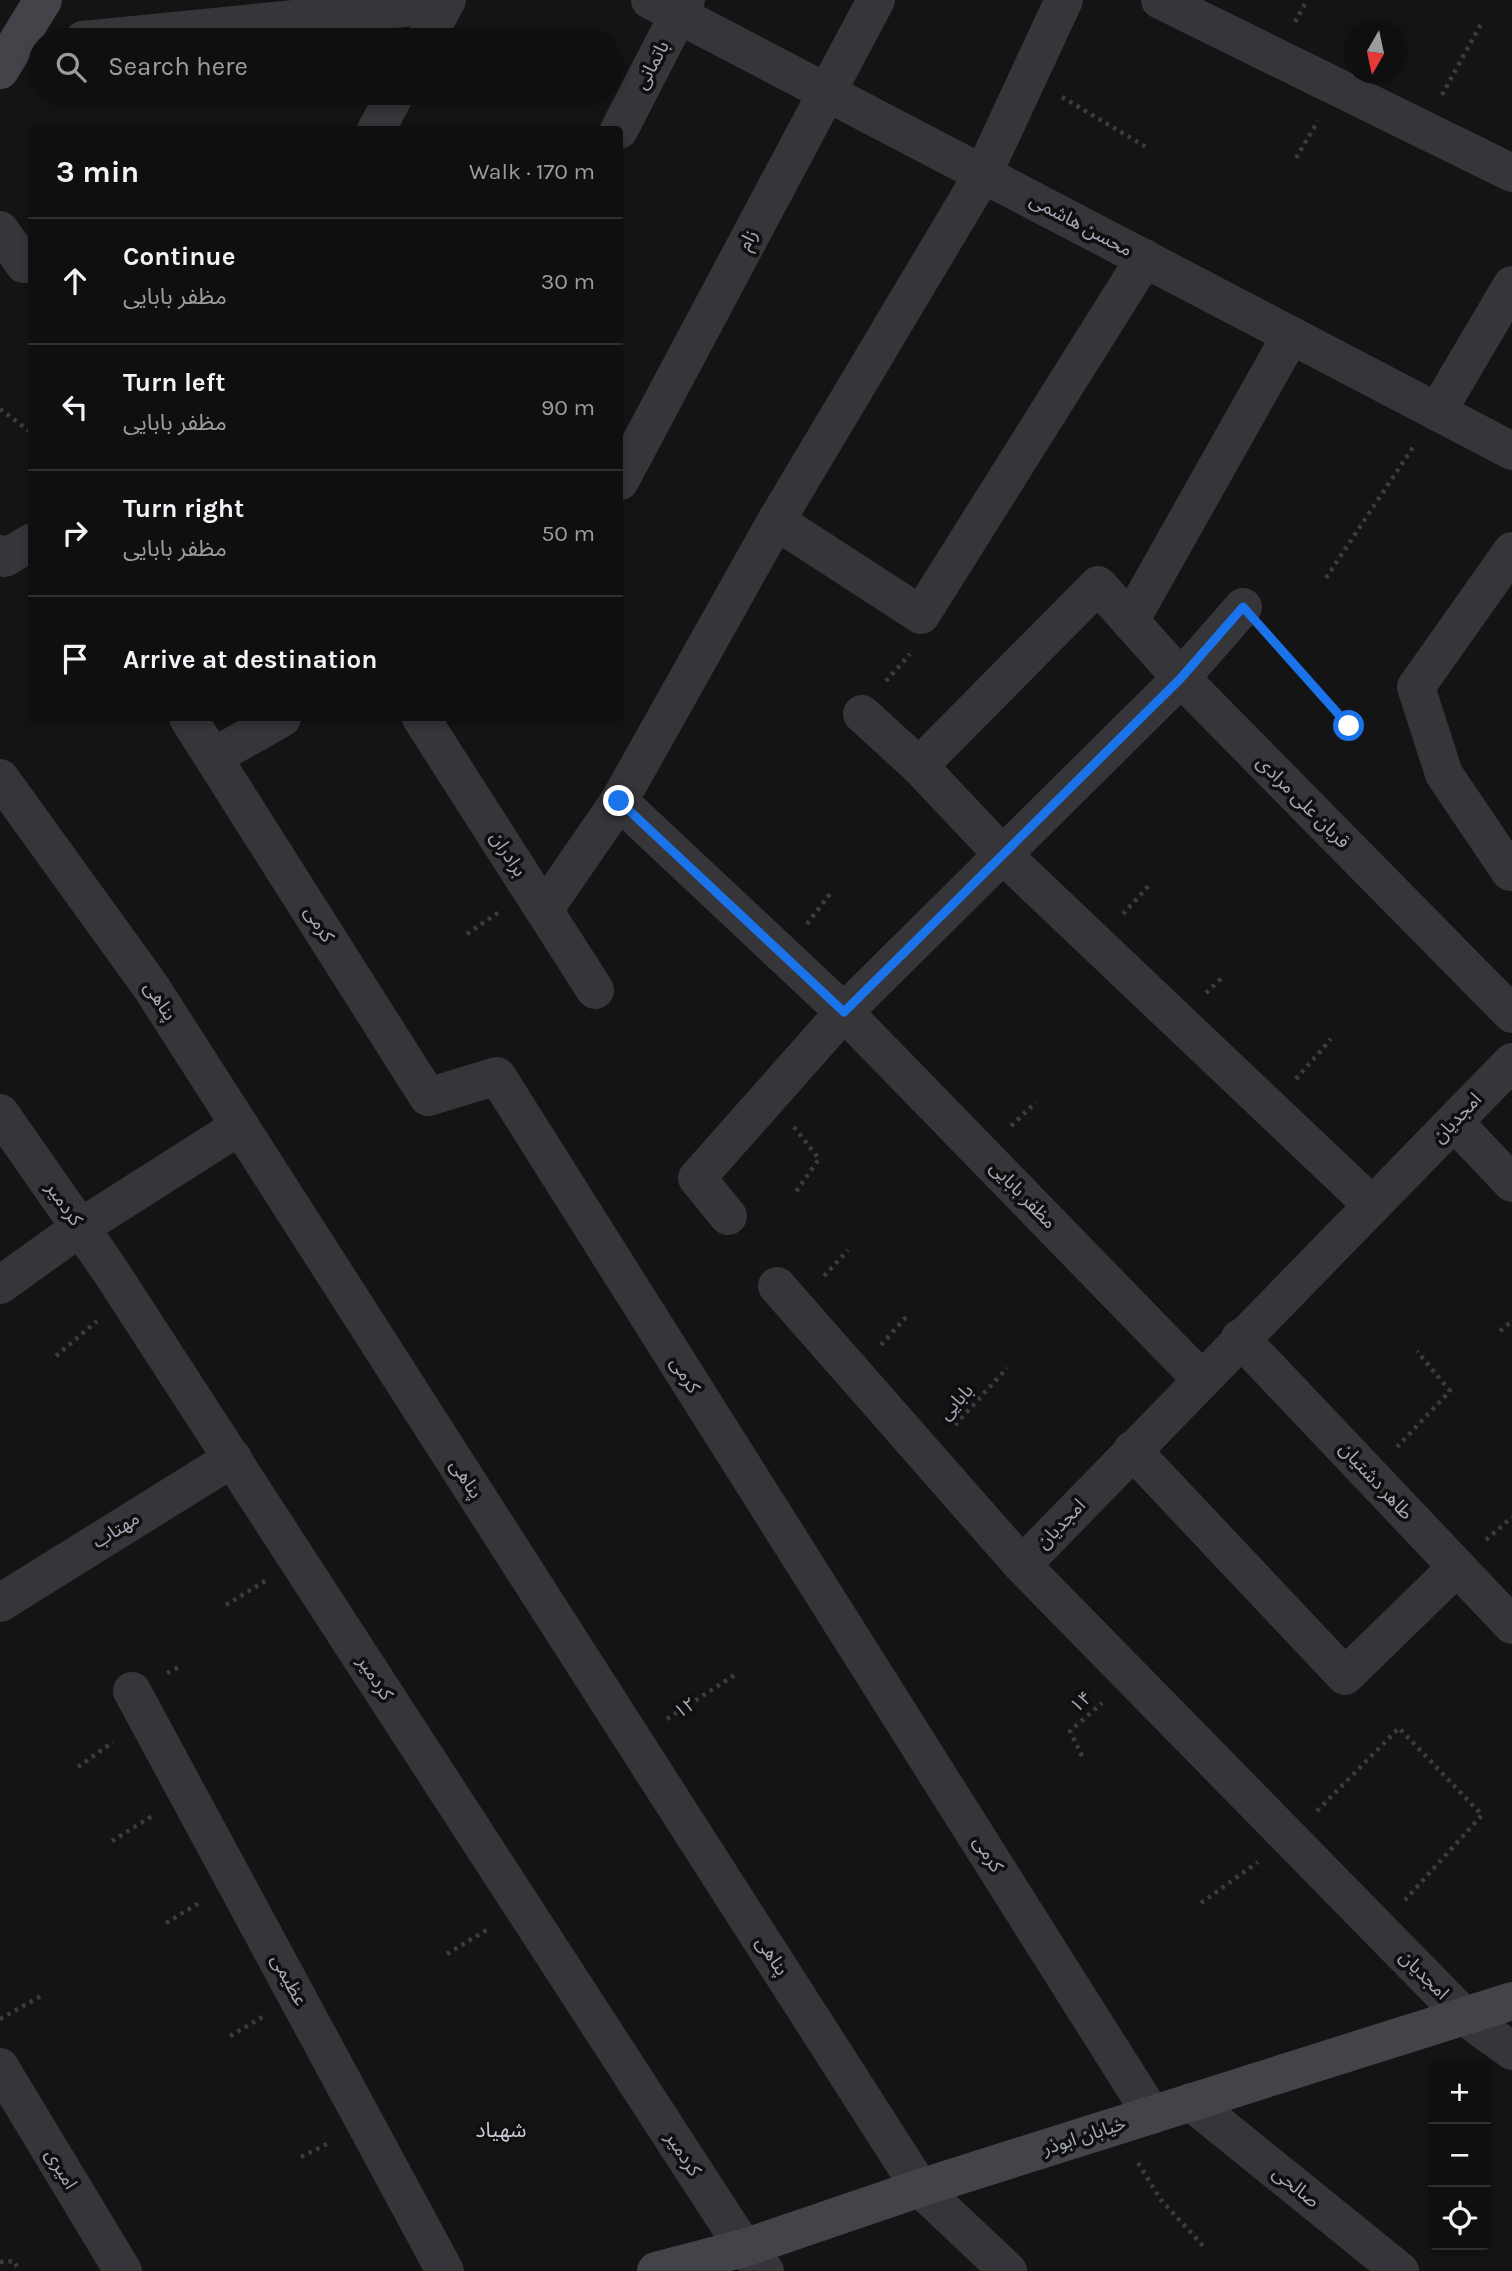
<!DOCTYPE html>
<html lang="en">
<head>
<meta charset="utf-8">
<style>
  :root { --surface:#0f0f10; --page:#181819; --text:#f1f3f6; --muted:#9b9c9f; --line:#2f2f30 }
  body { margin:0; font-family:Karla,"Noto Sans Arabic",sans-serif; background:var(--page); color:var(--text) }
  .controls { position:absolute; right:21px; bottom:21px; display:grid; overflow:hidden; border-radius:7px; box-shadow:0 4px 10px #0003 }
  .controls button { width:63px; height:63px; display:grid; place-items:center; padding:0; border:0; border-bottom:2px solid var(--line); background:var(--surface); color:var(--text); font:35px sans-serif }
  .compass { position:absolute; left:1344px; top:21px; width:63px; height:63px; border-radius:50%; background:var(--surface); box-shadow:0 4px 10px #0003; rotate:189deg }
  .stop { position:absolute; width:21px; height:21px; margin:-16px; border:5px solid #1a73e8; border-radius:50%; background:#fff }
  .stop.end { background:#1a73e8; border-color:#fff; box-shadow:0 2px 7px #0008 }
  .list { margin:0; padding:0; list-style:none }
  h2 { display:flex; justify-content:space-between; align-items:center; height:91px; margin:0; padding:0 28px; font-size:30px }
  h2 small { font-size:23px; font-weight:400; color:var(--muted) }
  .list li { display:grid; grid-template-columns:46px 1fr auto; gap:21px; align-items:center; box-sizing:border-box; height:126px; padding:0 28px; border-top:2px solid var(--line) }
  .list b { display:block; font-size:26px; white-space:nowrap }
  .list p { margin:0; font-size:23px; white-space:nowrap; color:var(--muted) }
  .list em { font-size:23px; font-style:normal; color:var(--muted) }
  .icon { flex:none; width:38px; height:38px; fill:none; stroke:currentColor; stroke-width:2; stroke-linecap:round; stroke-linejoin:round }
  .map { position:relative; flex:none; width:1512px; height:2271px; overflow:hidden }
  .search { position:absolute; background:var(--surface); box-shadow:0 4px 10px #0003; left:28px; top:28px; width:595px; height:77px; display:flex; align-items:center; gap:18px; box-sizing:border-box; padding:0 24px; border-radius:38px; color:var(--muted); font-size:26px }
  .panel { position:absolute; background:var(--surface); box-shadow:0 4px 10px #0003; left:28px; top:126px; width:595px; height:595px; border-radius:7px }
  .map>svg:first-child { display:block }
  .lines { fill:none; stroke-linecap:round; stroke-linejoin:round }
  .path { stroke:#3b3b41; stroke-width:4.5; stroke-dasharray:3.5 5; stroke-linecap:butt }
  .street { stroke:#35353a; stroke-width:38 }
  .secondary { stroke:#43434a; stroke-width:38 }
  .route { stroke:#1a73e8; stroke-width:9 }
  .labels { text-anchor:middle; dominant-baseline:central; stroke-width:7; stroke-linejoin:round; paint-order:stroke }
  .street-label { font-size:19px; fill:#a5a8b6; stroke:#0f0f10 }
  .neighbourhood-label { font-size:21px; fill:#c6c7d2; stroke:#0f0f10 }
</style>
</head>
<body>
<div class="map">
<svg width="1512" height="2271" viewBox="0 0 1512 2271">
  <rect width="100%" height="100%" fill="#141415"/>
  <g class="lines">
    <!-- path -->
    <g class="path">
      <polyline points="1295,22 1307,0"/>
      <polyline points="1442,95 1482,22"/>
      <polyline points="1062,97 1146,147"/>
      <polyline points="1296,158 1318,121"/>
      <polyline points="0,409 32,433"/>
      <polyline points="1326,578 1415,444"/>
      <polyline points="1270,636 1349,726"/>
      <polyline points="886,681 910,654"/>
      <polyline points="1123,914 1151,883"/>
      <polyline points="807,924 830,894"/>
      <polyline points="467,934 499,912"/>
      <polyline points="1206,993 1224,976"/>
      <polyline points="1296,1079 1331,1039"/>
      <polyline points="1011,1126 1036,1102"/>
      <polyline points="794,1127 819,1159 795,1193"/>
      <polyline points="824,1276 848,1250"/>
      <polyline points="1500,1331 1512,1321"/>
      <polyline points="881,1345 906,1317"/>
      <polyline points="56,1356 97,1321"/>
      <polyline points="955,1425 1007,1368"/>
      <polyline points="1397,1447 1450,1391 1417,1351"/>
      <polyline points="1486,1540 1512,1517"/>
      <polyline points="226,1605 265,1581"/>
      <polyline points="167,1673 179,1667"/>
      <polyline points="667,1719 736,1674"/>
      <polyline points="1082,1756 1070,1731 1102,1703"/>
      <polyline points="78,1767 113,1742"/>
      <polyline points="1317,1811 1399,1728 1482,1815 1405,1900"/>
      <polyline points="112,1841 152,1816"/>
      <polyline points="1201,1903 1258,1862"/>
      <polyline points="166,1923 199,1903"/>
      <polyline points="447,1954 490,1928"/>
      <polyline points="0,2019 43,1995"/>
      <polyline points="230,2036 264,2016"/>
      <polyline points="301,2157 331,2142"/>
      <polyline points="1138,2163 1161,2200 1205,2248"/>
      <polyline points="0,2262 14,2261 19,2271"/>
    </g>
    <!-- street -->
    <g class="street">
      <polyline points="650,0 1512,451"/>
      <polyline points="1160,0 1512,173"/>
      <polyline points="83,40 444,4"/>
      <polyline points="425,40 447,0"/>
      <polyline points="376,130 396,93"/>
      <polyline points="619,130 686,0"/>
      <polyline points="0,230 24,264 32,263"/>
      <polyline points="1437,412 1512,285"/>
      <polyline points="620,481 876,0"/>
      <polyline points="776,521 921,615 1145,258"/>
      <polyline points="1512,551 1416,687 1444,774 1510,872 1512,871"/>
      <polyline points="0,554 5,558 32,542"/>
      <polyline points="1130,621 1291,335"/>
      <polyline points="862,714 919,766 1002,854 1372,1205"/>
      <polyline points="188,718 428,1097 497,1076 1152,2115"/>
      <polyline points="421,718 595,990"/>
      <polyline points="213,757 282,718"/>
      <polyline points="919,766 1098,585 1181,678 1512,1014"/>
      <polyline points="0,778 151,987 920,2188 1008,2271"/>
      <polyline points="619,801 844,1012 1201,1379"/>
      <polyline points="544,910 619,801 776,521 983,174 1064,0"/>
      <polyline points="1512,1062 1022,1565 1464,2016 1512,2051"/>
      <polyline points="0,1113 109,1269 744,2248 765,2271"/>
      <polyline points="1454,1122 1512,1183"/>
      <polyline points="728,1216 697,1178 844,1012 1181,678 1243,607"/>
      <polyline points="0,1285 81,1227 240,1126"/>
      <polyline points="777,1286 1022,1565"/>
      <polyline points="1240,1338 1512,1625"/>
      <polyline points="1132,1450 1345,1676 1457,1567"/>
      <polyline points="0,1603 233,1458"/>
      <polyline points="132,1691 445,2271"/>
      <polyline points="0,2067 123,2271"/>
      <polyline points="1191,2102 1400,2271"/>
    </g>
    <!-- secondary -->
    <g class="secondary">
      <polyline points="0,70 43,0"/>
      <polyline points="656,2271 744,2248 920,2188 1512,2001"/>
    </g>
  </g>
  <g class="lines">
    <!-- route -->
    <polyline class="route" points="619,801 844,1012 1181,678 1243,607 1349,726"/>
  </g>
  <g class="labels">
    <!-- street labels -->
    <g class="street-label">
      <text transform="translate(652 65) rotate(-62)">باتمانی</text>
      <text transform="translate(1081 225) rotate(28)">محسن هاشمی</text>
      <text transform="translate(748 240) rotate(-62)">زام</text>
      <text transform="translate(1303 802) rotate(45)">قربان علی مرادی</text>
      <text transform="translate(508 854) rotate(57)">برادران</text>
      <text transform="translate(319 924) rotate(58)">کرمی</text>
      <text transform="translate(160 1001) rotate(57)">پناهی</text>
      <text transform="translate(1457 1118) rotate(-46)">امجدیان</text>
      <text transform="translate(1023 1195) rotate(46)">مظفر بابایی</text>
      <text transform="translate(64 1204) rotate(55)">کردمیر</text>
      <text transform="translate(685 1375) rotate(58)">کرمی</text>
      <text transform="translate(956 1402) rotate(-47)">بابایی</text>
      <text transform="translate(466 1479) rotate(57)">پناهی</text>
      <text transform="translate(1376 1481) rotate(47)">طاهر دشتیان</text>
      <text transform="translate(1061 1524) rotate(-46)">امجدیان</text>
      <text transform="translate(116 1530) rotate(-32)">مهتاب</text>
      <text transform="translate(375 1678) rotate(57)">کردمیر</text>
      <text transform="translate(1081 1702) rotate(-41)">۱۴</text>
      <text transform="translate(685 1708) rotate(-33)">۱۲</text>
      <text transform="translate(988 1854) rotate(58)">کرمی</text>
      <text transform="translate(772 1956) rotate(57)">پناهی</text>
      <text transform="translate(1424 1975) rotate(45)">امجدیان</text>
      <text transform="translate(289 1980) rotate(62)">عظیمی</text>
      <text transform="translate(1084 2136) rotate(-18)">خیابان ابوذر</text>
      <text transform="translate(683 2154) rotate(57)">کردمیر</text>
      <text transform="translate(61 2169) rotate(59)">امیری</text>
      <text transform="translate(1296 2187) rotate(39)">صالحی</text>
    </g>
    <!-- neighbourhood labels -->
    <g class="neighbourhood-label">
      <text x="501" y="2130">شهیاد</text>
    </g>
  </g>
</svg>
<div class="controls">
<button>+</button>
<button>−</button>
<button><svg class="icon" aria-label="locate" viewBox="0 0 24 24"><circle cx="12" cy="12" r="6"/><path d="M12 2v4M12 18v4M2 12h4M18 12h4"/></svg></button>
</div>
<svg class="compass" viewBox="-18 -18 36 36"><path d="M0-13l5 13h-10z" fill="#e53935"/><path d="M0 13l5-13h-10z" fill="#9b9c9f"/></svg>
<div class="stop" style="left:1349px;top:726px"></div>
<div class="stop end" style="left:619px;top:801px"></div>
<div class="search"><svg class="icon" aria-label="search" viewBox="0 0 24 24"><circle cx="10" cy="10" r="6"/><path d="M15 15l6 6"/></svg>Search here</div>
<section class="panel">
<h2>3 min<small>Walk · 170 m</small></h2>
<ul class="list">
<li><svg class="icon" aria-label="ahead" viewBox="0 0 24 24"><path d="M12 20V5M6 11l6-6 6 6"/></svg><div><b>Continue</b><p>مظفر بابایی</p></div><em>30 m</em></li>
<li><svg class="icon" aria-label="left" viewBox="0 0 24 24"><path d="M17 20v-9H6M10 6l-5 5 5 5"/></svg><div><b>Turn left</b><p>مظفر بابایی</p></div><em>90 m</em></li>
<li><svg class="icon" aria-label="right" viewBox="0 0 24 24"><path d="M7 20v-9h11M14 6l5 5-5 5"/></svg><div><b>Turn right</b><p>مظفر بابایی</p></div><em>50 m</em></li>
<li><svg class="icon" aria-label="arrive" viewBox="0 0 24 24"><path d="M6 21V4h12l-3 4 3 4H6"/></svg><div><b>Arrive at destination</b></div></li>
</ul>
</section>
</div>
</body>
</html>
